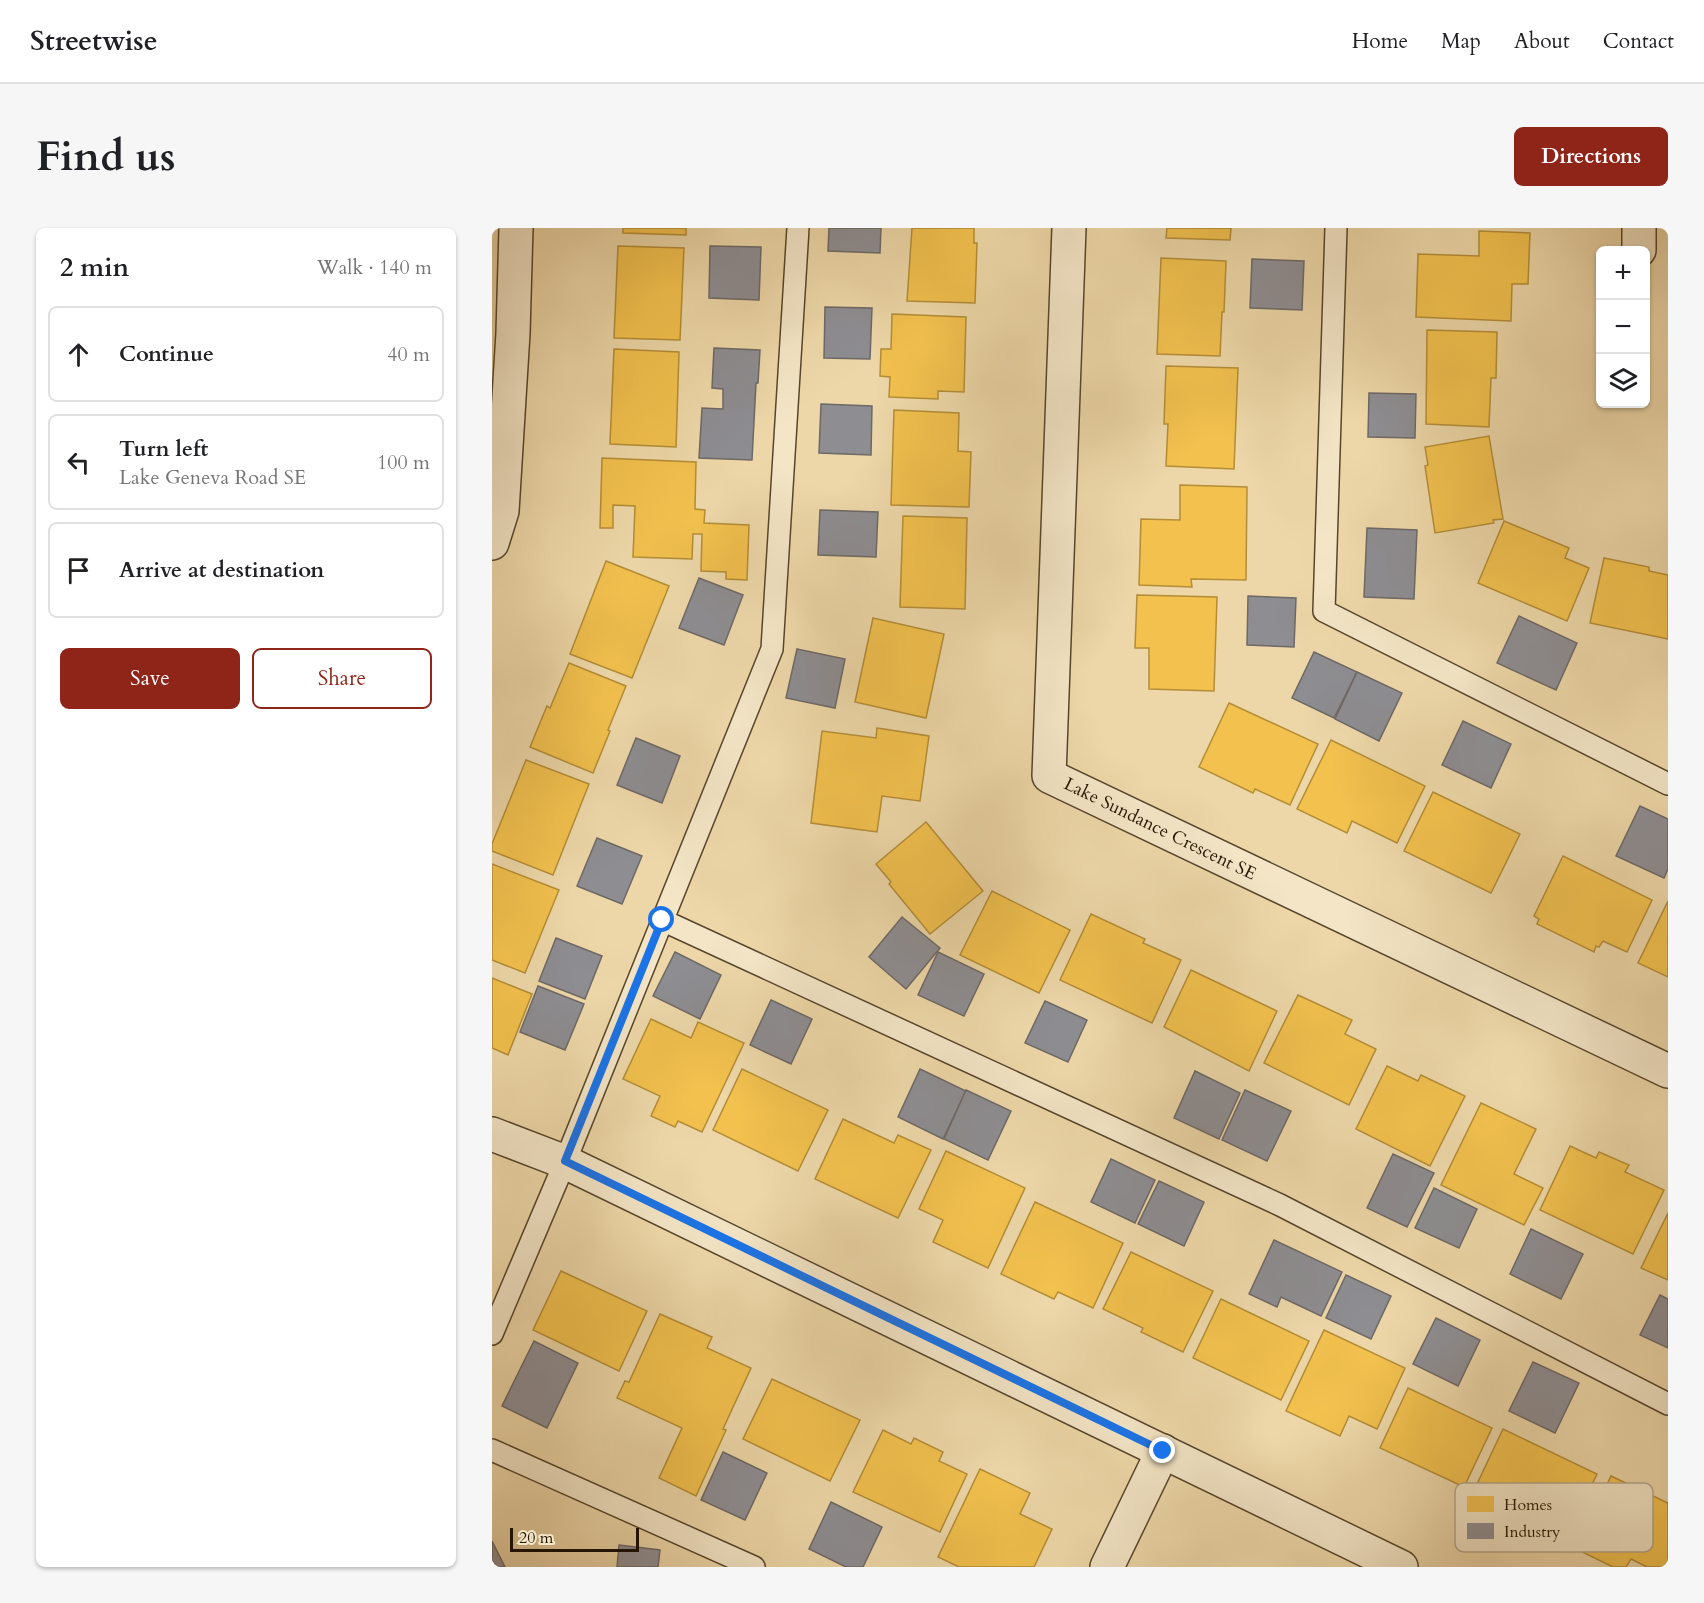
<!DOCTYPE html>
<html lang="en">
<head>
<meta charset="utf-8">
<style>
  :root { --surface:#fff; --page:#f6f6f6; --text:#202124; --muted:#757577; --line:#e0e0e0; --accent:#8f2418 }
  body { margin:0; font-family:Cardo,serif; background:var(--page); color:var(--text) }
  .controls { position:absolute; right:18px; top:18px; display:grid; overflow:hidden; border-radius:9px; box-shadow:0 2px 4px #0004 }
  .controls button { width:54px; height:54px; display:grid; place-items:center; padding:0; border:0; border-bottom:2px solid var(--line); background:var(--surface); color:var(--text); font:30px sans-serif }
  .scale { position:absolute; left:18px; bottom:15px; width:129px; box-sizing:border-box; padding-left:6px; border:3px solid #251501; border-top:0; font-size:16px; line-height:21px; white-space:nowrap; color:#251501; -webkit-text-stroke:4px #f3e5c6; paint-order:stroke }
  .stop { position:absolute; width:18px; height:18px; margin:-14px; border:4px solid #1a73e8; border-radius:50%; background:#fff }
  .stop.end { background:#1a73e8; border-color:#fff; box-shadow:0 2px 6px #0008 }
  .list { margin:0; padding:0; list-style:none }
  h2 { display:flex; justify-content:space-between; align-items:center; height:78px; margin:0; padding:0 24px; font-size:26px }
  h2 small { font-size:20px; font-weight:400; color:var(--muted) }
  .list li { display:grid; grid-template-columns:39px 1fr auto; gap:18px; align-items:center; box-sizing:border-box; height:96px; margin:0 12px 12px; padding:0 12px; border:2px solid var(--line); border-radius:9px }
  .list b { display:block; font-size:22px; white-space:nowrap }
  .list p { margin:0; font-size:20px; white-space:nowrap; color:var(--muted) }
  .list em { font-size:20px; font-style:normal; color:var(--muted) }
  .actions { display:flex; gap:12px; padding:18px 24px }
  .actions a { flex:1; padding:14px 0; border:2px solid var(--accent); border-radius:9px; text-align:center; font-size:21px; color:var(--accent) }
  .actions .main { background:var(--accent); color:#fff }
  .icon { flex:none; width:33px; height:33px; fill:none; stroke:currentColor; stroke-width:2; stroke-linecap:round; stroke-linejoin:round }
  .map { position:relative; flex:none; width:1176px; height:1339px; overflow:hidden; border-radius:9px }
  header { display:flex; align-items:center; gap:36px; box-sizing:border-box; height:84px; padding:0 30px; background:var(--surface); border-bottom:2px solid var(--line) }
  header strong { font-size:28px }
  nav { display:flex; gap:33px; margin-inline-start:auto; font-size:21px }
  .intro { display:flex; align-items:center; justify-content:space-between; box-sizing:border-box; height:144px; padding:0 36px }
  h1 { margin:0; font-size:42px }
  .button { padding:15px 27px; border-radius:9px; background:var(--accent); color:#fff; font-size:21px; font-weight:700 }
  main { display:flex; gap:36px; padding:0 36px }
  aside { flex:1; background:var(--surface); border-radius:9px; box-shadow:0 2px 4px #0004 }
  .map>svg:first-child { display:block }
  .homes { fill:#f2c14e; stroke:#b48d37; stroke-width:1.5 }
  .industry { fill:#8d8d92; stroke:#6e6966; stroke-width:1.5 }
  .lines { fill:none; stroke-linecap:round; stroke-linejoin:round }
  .service-casing { stroke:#57462b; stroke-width:24 }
  .minor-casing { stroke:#57462b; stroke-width:36 }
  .tertiary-casing { stroke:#57462b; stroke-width:36 }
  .service { stroke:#f3e5c6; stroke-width:21 }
  .minor { stroke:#f3e5c6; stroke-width:33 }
  .tertiary { stroke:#f3e5c6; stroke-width:33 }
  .route { stroke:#1a73e8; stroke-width:8 }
  .labels { text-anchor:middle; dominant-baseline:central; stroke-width:6; stroke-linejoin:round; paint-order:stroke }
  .street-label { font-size:18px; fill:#251501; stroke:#f3e5c6 }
  .key { fill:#f3e5c6; stroke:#b5a78b; stroke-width:1.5 }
  .key-label { font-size:16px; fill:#251501 }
</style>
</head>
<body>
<header>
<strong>Streetwise</strong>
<nav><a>Home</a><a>Map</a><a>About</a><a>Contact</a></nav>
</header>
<div class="intro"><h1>Find us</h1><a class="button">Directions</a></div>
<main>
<aside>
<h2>2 min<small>Walk · 140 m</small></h2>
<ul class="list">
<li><svg class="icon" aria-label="ahead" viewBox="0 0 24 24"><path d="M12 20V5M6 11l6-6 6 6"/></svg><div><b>Continue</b></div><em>40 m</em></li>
<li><svg class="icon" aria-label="left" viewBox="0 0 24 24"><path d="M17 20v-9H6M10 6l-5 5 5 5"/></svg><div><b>Turn left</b><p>Lake Geneva Road SE</p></div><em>100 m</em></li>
<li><svg class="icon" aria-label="arrive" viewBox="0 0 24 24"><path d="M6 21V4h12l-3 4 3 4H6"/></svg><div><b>Arrive at destination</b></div></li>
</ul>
<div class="actions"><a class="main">Save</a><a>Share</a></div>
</aside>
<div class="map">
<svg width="1176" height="1339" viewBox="0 0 1176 1339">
  <rect width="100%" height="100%" fill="#edd7a8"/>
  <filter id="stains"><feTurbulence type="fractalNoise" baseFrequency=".00333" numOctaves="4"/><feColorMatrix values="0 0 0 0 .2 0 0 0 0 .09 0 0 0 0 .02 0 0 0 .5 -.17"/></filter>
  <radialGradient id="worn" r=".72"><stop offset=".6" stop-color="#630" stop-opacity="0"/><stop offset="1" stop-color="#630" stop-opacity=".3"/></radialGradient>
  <!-- homes -->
  <g class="homes">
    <polygon points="131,0 194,0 194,7 131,5"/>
    <polygon points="420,0 482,0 482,15 485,15 483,75 415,73"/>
    <polygon points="675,0 739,0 738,12 674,10"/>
    <polygon points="987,3 1038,5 1036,56 1020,56 1019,93 924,89 926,26 987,28"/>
    <polygon points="126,18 192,20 188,112 122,110"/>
    <polygon points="669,30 734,33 732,84 730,84 728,128 665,126"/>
    <polygon points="400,86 474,89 472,164 446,163 446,171 397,169 398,149 388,148 389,121 399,121"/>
    <polygon points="935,102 1005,104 1004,150 999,150 997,199 934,196"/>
    <polygon points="122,121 187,124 184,219 118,216"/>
    <polygon points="674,138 746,140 742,241 674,238 676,196 672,196"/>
    <polygon points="402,182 467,185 466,223 479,224 477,279 399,277"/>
    <polygon points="997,208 1011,291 1001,292 1002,295 943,305 933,238 936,237 933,219"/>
    <polygon points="110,230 204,234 203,281 213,282 212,295 257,297 255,352 234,351 234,344 209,343 210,306 201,306 200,331 141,329 143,278 121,277 121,300 108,300"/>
    <polygon points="688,257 755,259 754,352 699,351 700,359 647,357 649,291 688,292"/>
    <polygon points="411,288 475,290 473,381 408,379"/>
    <polygon points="1012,293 1077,320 1073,330 1097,340 1075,393 986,355"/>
    <polygon points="1112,330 1157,339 1157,343 1176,347 1176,411 1098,395"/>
    <polygon points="114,333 177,358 140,450 78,426"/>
    <polygon points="645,367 725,369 722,463 657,461 657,420 643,420"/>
    <polygon points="381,390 452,406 434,490 363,474"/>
    <polygon points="77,435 134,458 116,502 118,503 101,545 38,519 55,478 58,480"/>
    <polygon points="737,475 826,516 798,577 763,561 761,565 707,539"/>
    <polygon points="385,500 437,508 428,573 390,568 385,604 319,595 330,503 384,510"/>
    <polygon points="839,512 933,558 905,615 860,593 855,605 805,581"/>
    <polygon points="34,532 97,556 61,647 0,623 0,616"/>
    <polygon points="941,564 1028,606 999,665 912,623"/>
    <polygon points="434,594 491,663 438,706 397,656 399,654 384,636"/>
    <polygon points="1071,628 1160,672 1135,724 1111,713 1107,719 1104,718 1102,724 1045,696 1047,691 1042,688"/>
    <polygon points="0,636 67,662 33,745 0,732"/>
    <polygon points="500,663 578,702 547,765 468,727"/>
    <polygon points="1176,673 1176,749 1146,735"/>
    <polygon points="599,686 653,711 651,715 689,732 660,795 568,752"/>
    <polygon points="699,742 785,783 757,843 672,799"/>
    <polygon points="0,750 40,766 16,827 0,820"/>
    <polygon points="806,767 860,792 853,806 884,821 857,877 772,835"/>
    <polygon points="159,791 199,810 206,794 252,815 210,904 186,893 183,899 159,888 168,868 131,851"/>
    <polygon points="895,838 926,853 929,847 973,868 938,938 864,901"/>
    <polygon points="250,841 336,882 306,943 221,902"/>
    <polygon points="989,875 1044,901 1022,946 1051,960 1032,997 949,957"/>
    <polygon points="351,891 402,915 406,907 439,922 406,990 323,951"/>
    <polygon points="1078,918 1104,930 1107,924 1137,937 1133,944 1172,962 1141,1026 1048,982"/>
    <polygon points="454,923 533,960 496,1040 441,1014 451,992 427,981"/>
    <polygon points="543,974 631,1015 601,1080 566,1064 562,1071 509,1046"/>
    <polygon points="1176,985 1176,1052 1149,1040"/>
    <polygon points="639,1024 721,1063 691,1124 649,1104 651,1100 611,1081"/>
    <polygon points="69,1043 155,1083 127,1143 41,1102"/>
    <polygon points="729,1071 817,1113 789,1172 701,1130"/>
    <polygon points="168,1086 220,1109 215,1120 259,1140 231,1201 234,1202 204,1268 167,1250 190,1200 125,1170 133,1153 137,1154"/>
    <polygon points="832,1102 913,1140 885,1201 857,1188 848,1208 794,1183"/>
    <polygon points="280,1151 368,1192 338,1253 251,1211"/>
    <polygon points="916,1160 1000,1200 972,1259 888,1220"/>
    <polygon points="1011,1201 1105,1246 1072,1316 1023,1292 1023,1290 1008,1283 1006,1287 977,1273"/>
    <polygon points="391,1202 419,1216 422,1210 451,1224 447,1233 475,1246 448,1304 361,1264"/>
    <polygon points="488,1241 538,1265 528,1286 560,1301 542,1339 467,1339 446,1329"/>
    <polygon points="1119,1248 1176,1275 1176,1339 1155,1339 1139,1331 1134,1339 1121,1339 1084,1321"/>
  </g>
  <!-- industry -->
  <g class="industry">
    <polygon points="337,0 389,0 388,25 336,23"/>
    <polygon points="218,18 269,19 267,72 217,70"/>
    <polygon points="760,31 812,33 810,82 758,80"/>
    <polygon points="333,79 380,80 378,131 332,130"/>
    <polygon points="222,120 268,122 266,155 264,155 260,232 207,230 210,180 231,181 231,161 220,160"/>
    <polygon points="877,165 924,166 923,210 876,209"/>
    <polygon points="329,176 380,178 379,227 327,225"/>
    <polygon points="328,282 386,284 384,329 326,327"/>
    <polygon points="875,300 925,302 922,371 872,369"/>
    <polygon points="207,350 251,367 232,417 187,400"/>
    <polygon points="756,368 804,370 802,419 755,417"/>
    <polygon points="1027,388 1085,415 1064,462 1005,435"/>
    <polygon points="305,421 353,431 343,480 294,470"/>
    <polygon points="822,424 865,444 842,490 800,470"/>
    <polygon points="865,444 910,465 887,513 843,491"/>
    <polygon points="971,493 1019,516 999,560 950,537"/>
    <polygon points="144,510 188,528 170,575 125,557"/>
    <polygon points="1148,578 1176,591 1176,641 1172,650 1124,628"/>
    <polygon points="105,610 150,628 130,676 85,658"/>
    <polygon points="410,689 448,720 414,761 377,729"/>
    <polygon points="64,710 110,728 93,771 47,753"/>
    <polygon points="183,724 229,747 208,791 161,768"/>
    <polygon points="446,724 492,746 472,788 426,767"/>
    <polygon points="46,758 92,776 73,822 28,804"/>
    <polygon points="279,772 320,791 299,836 258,817"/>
    <polygon points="553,773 595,792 576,834 533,815"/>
    <polygon points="428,841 474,863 451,911 406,889"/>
    <polygon points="703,843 748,865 727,911 682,890"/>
    <polygon points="474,862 519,883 496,932 452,911"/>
    <polygon points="753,862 799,883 775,933 730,912"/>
    <polygon points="901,926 942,945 915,999 875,980"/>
    <polygon points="619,931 663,952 643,995 599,974"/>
    <polygon points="667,953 712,974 692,1018 646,996"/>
    <polygon points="942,960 985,981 967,1020 923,1000"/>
    <polygon points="1039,1001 1091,1026 1069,1071 1018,1046"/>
    <polygon points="782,1012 850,1044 829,1088 789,1069 785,1079 757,1066"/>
    <polygon points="854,1047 899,1068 879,1111 834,1090"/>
    <polygon points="1168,1067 1176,1071 1176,1120 1148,1107"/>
    <polygon points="944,1090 988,1112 966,1158 921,1136"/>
    <polygon points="42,1113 86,1135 55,1200 10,1178"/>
    <polygon points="1041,1134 1087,1155 1063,1205 1017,1183"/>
    <polygon points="231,1224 275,1245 253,1292 209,1272"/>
    <polygon points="339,1274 390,1299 371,1339 354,1339 317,1321"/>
    <polygon points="0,1313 13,1339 0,1339"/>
    <polygon points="127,1317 168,1322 166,1339 125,1339"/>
  </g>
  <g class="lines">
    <!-- service casing -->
    <g class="service-casing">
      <g id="service">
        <polyline points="844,0 832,383 1176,556"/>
        <polyline points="170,692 788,977 1176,1176"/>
        <polyline points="0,1106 73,934 280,421 306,0"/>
        <polyline points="0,1222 262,1339"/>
      </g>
    </g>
    <!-- minor casing -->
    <g class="minor-casing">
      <g id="minor">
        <polyline points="577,0 557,548 1176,843"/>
        <polyline points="1147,22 1147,0"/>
        <polyline points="0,906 73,934 909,1339"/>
        <polyline points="615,1339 671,1223"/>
      </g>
    </g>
    <!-- tertiary casing -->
    <g class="tertiary-casing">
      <polyline id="tertiary" points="0,315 10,283 21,105 24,0"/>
    </g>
    <!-- service -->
    <use href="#service" class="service"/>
    <!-- minor -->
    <use href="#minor" class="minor"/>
    <!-- tertiary -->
    <use href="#tertiary" class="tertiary"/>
  </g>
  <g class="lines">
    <!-- route -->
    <polyline class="route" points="170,692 73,933 671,1223"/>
  </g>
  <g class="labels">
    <!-- street labels -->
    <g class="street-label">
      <text transform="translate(668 601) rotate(26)">Lake Sundance Crescent SE</text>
    </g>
  </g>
  <!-- legend -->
  <rect x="963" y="1255" width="198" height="69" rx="9" class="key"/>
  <rect x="975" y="1268" width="27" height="16" fill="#f2c14e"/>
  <rect x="975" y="1295" width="27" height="16" fill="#8d8d92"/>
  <g class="key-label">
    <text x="1012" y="1282">Homes</text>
    <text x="1012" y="1309">Industry</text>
  </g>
  <rect width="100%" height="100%" filter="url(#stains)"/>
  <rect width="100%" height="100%" fill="url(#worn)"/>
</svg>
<div class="controls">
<button>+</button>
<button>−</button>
<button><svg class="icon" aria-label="layers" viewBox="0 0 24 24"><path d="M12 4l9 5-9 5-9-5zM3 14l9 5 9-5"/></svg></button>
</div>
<div class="scale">20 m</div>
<div class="stop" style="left:170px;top:692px"></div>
<div class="stop end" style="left:671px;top:1223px"></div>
</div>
</main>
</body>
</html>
